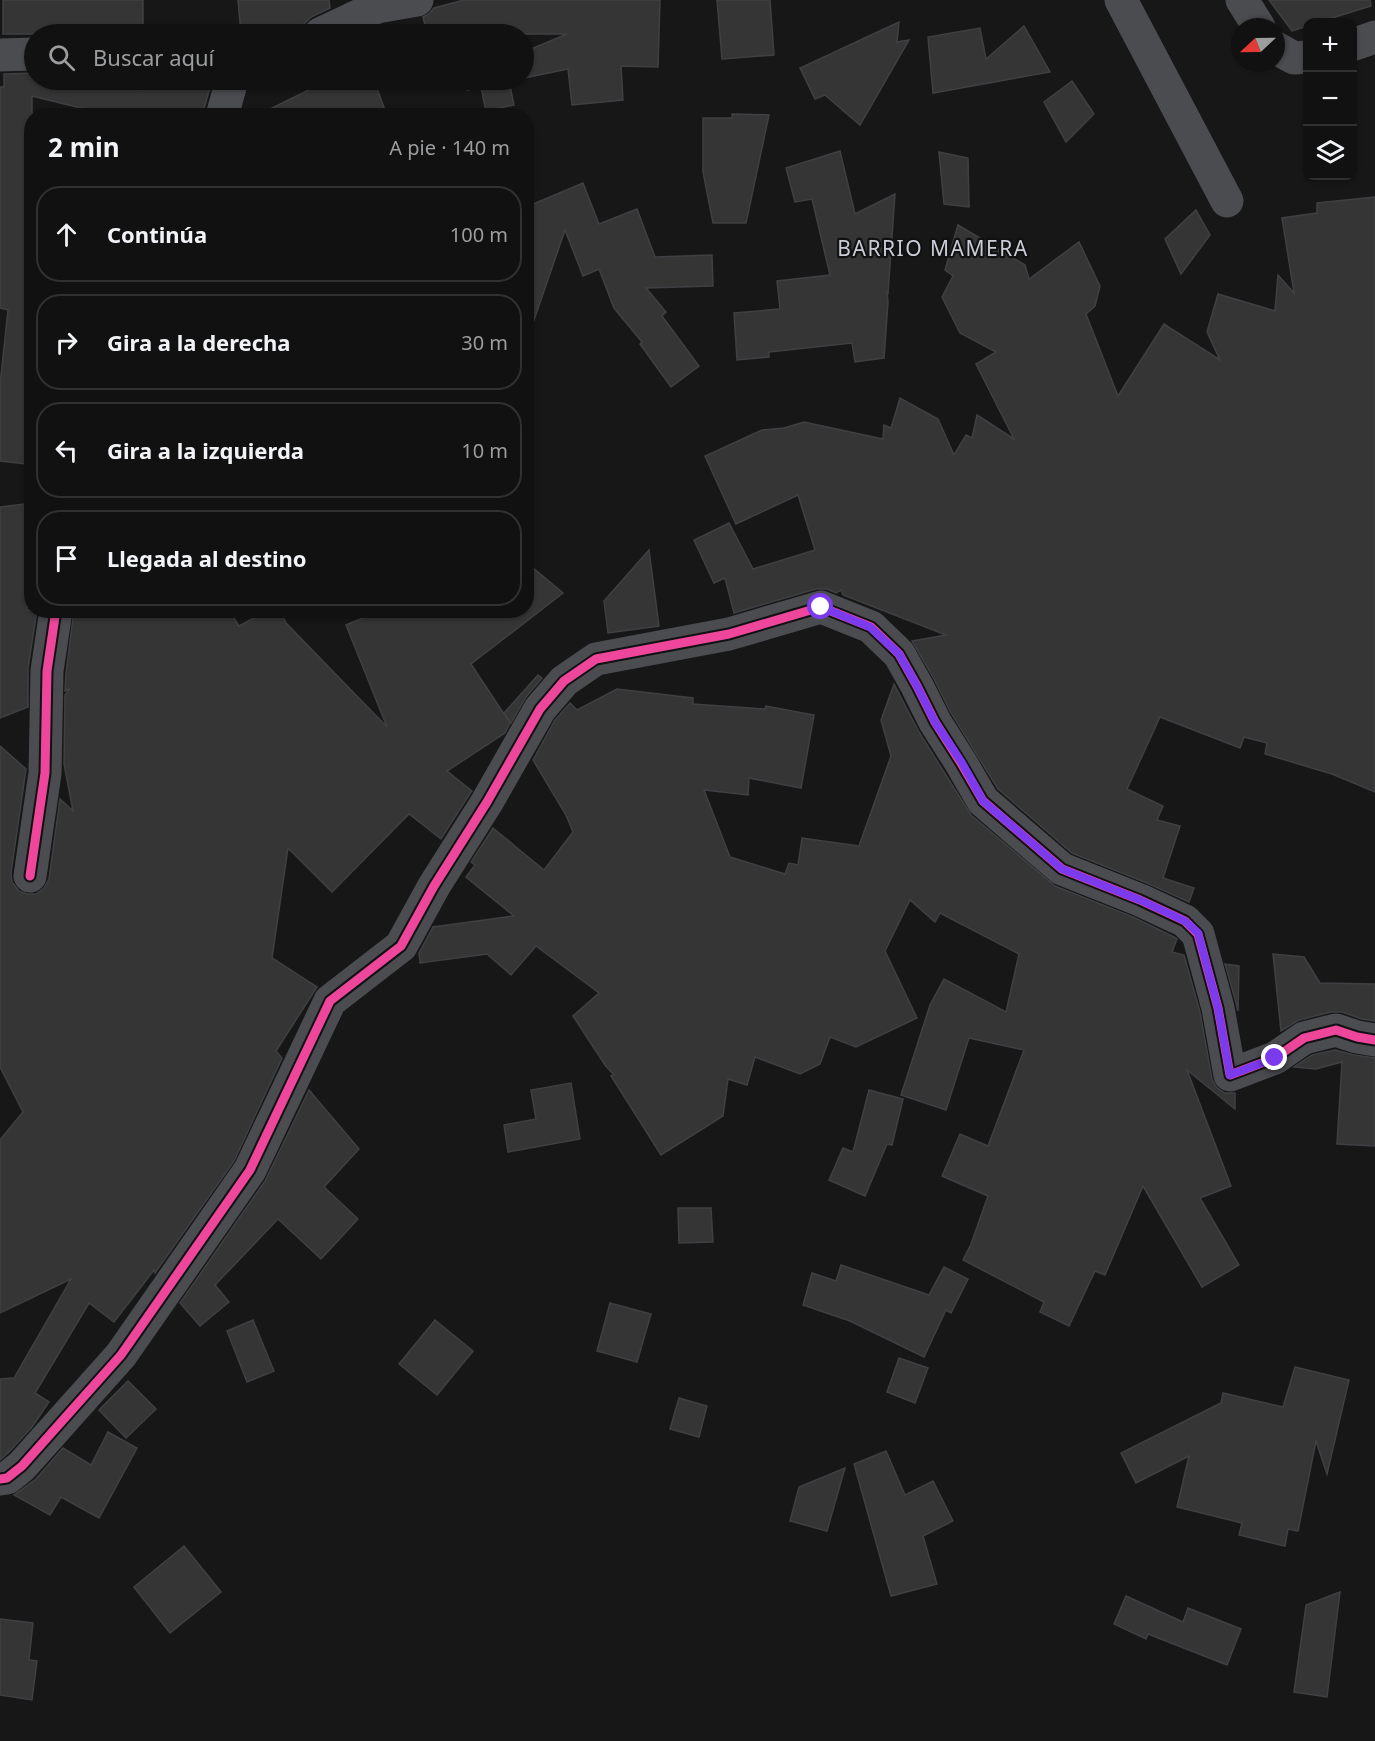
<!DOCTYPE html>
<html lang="es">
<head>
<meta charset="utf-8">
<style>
  :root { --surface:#111; --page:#1a1a1a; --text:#f1f3f6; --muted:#9c9d9f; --line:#303131 }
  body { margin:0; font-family:"Noto Sans",sans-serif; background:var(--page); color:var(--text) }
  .controls { position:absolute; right:18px; top:18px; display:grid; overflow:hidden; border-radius:12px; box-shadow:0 2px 4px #0004 }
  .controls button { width:54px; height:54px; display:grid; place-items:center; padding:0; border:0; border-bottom:2px solid var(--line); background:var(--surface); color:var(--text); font:30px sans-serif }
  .compass { position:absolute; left:1231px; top:18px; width:54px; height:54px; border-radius:50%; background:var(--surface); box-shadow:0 2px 4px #0004; rotate:248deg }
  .stop { position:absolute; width:18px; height:18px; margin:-14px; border:4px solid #7c3aed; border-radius:50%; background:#fff }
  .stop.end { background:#7c3aed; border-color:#fff; box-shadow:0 2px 6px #0008 }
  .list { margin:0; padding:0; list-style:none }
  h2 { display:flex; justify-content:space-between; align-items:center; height:78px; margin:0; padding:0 24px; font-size:26px }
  h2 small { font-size:20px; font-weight:400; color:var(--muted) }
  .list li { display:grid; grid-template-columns:39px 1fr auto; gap:18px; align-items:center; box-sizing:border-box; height:96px; margin:0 12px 12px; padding:0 12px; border:2px solid var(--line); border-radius:24px }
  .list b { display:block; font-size:22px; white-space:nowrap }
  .list em { font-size:20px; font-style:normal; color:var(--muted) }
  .icon { flex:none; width:33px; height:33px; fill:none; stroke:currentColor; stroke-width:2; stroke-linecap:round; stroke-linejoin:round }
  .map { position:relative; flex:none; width:1375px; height:1741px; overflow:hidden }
  .search { position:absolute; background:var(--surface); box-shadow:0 2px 4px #0004; left:24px; top:24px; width:510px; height:66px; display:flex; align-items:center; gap:15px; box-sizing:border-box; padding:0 21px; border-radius:33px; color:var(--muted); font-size:22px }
  .panel { position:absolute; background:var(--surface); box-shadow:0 2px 4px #0004; left:24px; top:108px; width:510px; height:510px; border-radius:24px }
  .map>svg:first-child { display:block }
  .building { fill:#353536; stroke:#3f4043; stroke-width:1.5 }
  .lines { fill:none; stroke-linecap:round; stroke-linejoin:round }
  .minor { stroke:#4b4c50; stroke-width:33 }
  .cycleway-casing { stroke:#111113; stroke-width:13 }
  .cycleway { stroke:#ed469a; stroke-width:9 }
  .route { stroke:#7c3aed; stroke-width:8 }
  .labels { text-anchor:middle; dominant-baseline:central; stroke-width:4.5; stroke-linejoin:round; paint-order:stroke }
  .neighbourhood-label { font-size:21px; letter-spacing:1.5px; fill:#c9ccd4; stroke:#111113 }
</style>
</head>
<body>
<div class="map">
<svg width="1375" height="1741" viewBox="0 0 1375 1741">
  <rect width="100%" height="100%" fill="#171717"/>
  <!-- building -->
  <g class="building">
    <rect x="3" y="0" width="140" height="34"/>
    <polygon points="238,0 329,0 330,8 311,17 304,24 301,32 298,33 297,27 255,34 241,34"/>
    <polygon points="464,0 660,0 658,67 621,66 623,100 572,105 568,69 524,78 524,52 567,34 427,34 423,17 429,14 434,8"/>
    <polygon points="717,0 770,0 774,55 722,59"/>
    <polygon points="1269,0 1370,0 1371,6 1319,22 1308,22 1308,26 1292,31"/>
    <polygon points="899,22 897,42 909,40 860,125 825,95 815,99 800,68"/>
    <polygon points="1024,26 1050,72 933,93 928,37 980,28 986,59"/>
    <polygon points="34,73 34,80 91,80 140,90 143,80 212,80 202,116 113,116 32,96 32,413 26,464 0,461 0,385 8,310 0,308 0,87 4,87 4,74"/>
    <polygon points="329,80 374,80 387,116 256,116"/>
    <polygon points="464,80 519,80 509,81 514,105 486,111 481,87 467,90"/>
    <polygon points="1072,81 1094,114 1066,142 1044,102"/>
    <polygon points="732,114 769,115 746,223 713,223 703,172 703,118 732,118"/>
    <polygon points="840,151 855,214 895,194 888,293 887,292 888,302 884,358 855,362 852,343 769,352 769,357 737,360 734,313 780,309 777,281 830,275 812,199 795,202 786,168"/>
    <polygon points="939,152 968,158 969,207 944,204"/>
    <polygon points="583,183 599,224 637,209 655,257 712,255 713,286 646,288 666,312 662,316 699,366 671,387 640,344 642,342 614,308 599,269 583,276 565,230 531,329 526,328 526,207"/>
    <polygon points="1375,197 1375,792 1332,774 1265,754 1267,743 1244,737 1240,748 1160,717 1127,789 1163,806 1157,820 1180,826 1163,878 1194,888 1189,902 1147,883 1072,853 998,789 951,713 933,677 912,641 946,635 843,595 841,590 836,593 827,589 816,589 734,613 725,578 714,583 694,540 729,523 753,569 815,550 798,495 736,524 705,456 762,430 784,428 804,422 883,439 884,425 891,428 900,398 938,419 954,455 966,435 972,438 977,415 1014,439 976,364 996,352 960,333 942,297 953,276 945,270 958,225 1025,265 1029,279 1079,242 1100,286 1095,306 1086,314 1118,396 1164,324 1220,360 1207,332 1218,294 1275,311 1278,275 1294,293 1282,218 1317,213 1317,203"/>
    <polygon points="1196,210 1210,235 1181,274 1165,239"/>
    <polygon points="32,503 32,577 27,610 37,610 28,668 28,707 0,718 0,507"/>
    <polygon points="649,550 659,626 608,633 604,601"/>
    <polygon points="526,562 563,593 471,664 510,723 505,733 447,771 472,791 471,792 441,839 409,814 332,892 288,848 272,958 317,987 276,1051 282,1058 234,1161 155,1273 154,1270 114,1322 89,1303 35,1393 49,1402 32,1427 9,1452 0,1460 0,1379 14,1378 71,1279 0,1313 0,1140 23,1112 0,1067 0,746 26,769 11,873 12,882 19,891 27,894 36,894 44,888 49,879 60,799 73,811 64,764 65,695 70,689 65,691 66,673 74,610 190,610 202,617 213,610 229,610 239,626 269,610 280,610 286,623 387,727 346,625 383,610 526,610"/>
    <polygon points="538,675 542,678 526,697 511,723 504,713"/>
    <polygon points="894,684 919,732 971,815 1055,886 1133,917 1174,937 1177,939 1172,952 1184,955 1200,1012 1212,1079 1217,1088 1225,1093 1235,1093 1235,1109 1187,1070 1231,1186 1200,1198 1239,1265 1202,1287 1143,1186 1105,1275 1095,1271 1069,1326 1040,1312 1044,1302 963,1260 971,1244 988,1196 942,1176 960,1134 988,1146 1024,1050 969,1038 946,1110 901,1095 930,1005 944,979 1006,1012 1019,954 940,913 935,922 910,900 885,951 917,1018 856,1047 830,1037 820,1064 800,1074 755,1057 747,1085 728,1079 723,1116 661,1155 611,1076 614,1075 605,1065 573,1016 599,993 536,946 511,975 487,954 420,963 419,953 433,927 514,916 466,877 475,865 471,862 493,828 544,870 573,832 566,815 533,760 555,720 570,703 577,710 617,689 693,698 693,704 765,709 766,706 814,715 801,788 749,778 748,795 704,790 730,857 785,874 789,863 798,865 802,838 859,846 891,756 881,720"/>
    <polygon points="1273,954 1304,957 1320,983 1375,984 1375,1021 1362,1019 1342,1012 1331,1012 1299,1020 1281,1031"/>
    <polygon points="1225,964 1239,966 1238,1011 1236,1003"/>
    <polygon points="1335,1050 1354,1055 1375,1058 1375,1146 1337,1144 1342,1062 1316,1069 1294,1067 1312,1055"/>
    <polygon points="571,1083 580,1139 508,1152 504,1125 536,1119 531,1090"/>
    <polygon points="309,1090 359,1149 324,1187 358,1219 321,1259 278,1219 215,1285 229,1302 200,1326 180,1303 265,1181"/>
    <polygon points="869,1090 903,1099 892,1145 887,1144 865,1196 829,1180 843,1148 853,1152"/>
    <polygon points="678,1208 711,1208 713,1242 679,1243"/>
    <polygon points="841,1265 929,1295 944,1267 968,1279 951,1313 946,1310 924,1357 850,1321 803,1305 812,1273 836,1281"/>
    <polygon points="610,1303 651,1314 637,1362 597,1351"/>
    <polygon points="253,1320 274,1371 247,1382 227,1331"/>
    <polygon points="435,1320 473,1351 437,1395 399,1364"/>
    <polygon points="899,1358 928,1368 915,1403 887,1392"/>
    <polygon points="1295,1367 1349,1380 1327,1474 1316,1441 1298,1531 1288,1529 1285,1546 1239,1535 1242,1523 1177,1507 1189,1456 1136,1483 1121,1453 1221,1403 1223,1393 1283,1407"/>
    <polygon points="128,1381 156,1409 126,1438 99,1410"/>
    <polygon points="679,1398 707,1406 699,1437 670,1429"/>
    <polygon points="108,1432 137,1448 99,1518 61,1497 50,1515 14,1495 36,1479 63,1448 91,1465"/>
    <polygon points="886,1451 905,1495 933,1481 953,1521 923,1536 937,1584 891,1596 854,1464"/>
    <polygon points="845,1468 827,1531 790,1521 799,1487"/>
    <polygon points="184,1546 221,1592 170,1633 134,1587"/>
    <polygon points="1340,1592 1327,1697 1294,1692 1306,1605"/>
    <polygon points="1126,1596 1183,1622 1188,1608 1241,1629 1227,1665 1148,1634 1146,1639 1114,1624"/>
    <polygon points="0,1619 33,1623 29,1660 37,1661 32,1700 0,1695"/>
  </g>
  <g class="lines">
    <!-- minor -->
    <g class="minor">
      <polyline points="1121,0 1227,201"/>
      <polyline points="1242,0 1259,27"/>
      <polyline points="320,34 377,7 417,0"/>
      <polyline points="1352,45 1375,37"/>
      <polyline points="1276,48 1294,58 1308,57"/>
      <polyline points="0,55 34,54"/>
      <polyline points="222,116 232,80"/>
      <polyline points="30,876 45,773 47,671 56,610"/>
      <polyline points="0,1479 7,1478 22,1466 121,1355 250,1170 330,1001 401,946 434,886 487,802 540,709 564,681 596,659 729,634 821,607 871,627 899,654 917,686 935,722 961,763 983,801 1062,869 1140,900 1185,921 1198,934 1218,1008 1230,1075 1275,1058 1304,1038 1336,1030 1357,1037 1375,1040"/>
    </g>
    <!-- cycleway casing -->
    <g class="cycleway-casing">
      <g id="cycleway">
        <polyline points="30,876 45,773 47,671 56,610"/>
        <polyline points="0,1479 7,1478 22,1466 121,1355 250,1170 330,1001 401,946 434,886 487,802 540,709 564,681 596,659 729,634 821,607 871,627 899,654 917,686 935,722 961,763 983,801 1062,869 1140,900 1185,921 1198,934 1218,1008 1230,1075 1275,1058 1304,1038 1336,1030 1357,1037 1375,1040"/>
      </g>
    </g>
    <!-- cycleway -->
    <use href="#cycleway" class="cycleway"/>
  </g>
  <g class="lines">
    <!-- route -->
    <polyline class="route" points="821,607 870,627 899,654 917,686 935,722 962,763 983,801 1062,869 1140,900 1185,921 1198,933 1218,1008 1230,1075 1275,1058"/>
  </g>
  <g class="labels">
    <!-- neighbourhood labels -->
    <g class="neighbourhood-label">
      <text x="933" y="248">BARRIO MAMERA</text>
    </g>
  </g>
</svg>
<div class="controls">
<button>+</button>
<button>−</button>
<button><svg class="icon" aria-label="layers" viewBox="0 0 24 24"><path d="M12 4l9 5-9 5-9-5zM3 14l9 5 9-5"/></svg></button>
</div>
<svg class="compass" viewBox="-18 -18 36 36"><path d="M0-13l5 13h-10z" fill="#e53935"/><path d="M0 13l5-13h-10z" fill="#9c9d9f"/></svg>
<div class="stop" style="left:821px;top:607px"></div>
<div class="stop end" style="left:1275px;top:1058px"></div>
<div class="search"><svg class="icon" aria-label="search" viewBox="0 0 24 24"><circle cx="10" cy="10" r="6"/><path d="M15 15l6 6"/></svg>Buscar aquí</div>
<section class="panel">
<h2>2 min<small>A pie · 140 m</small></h2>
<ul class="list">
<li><svg class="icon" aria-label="ahead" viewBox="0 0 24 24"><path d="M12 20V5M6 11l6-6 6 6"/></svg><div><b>Continúa</b></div><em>100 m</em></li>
<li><svg class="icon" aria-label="right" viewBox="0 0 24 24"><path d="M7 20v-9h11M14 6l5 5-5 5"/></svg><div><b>Gira a la derecha</b></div><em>30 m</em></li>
<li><svg class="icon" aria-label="left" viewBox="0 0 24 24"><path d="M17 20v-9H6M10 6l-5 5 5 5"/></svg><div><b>Gira a la izquierda</b></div><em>10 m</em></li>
<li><svg class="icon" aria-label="arrive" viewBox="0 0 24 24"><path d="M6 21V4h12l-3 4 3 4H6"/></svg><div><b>Llegada al destino</b></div></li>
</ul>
</section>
</div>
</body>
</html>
